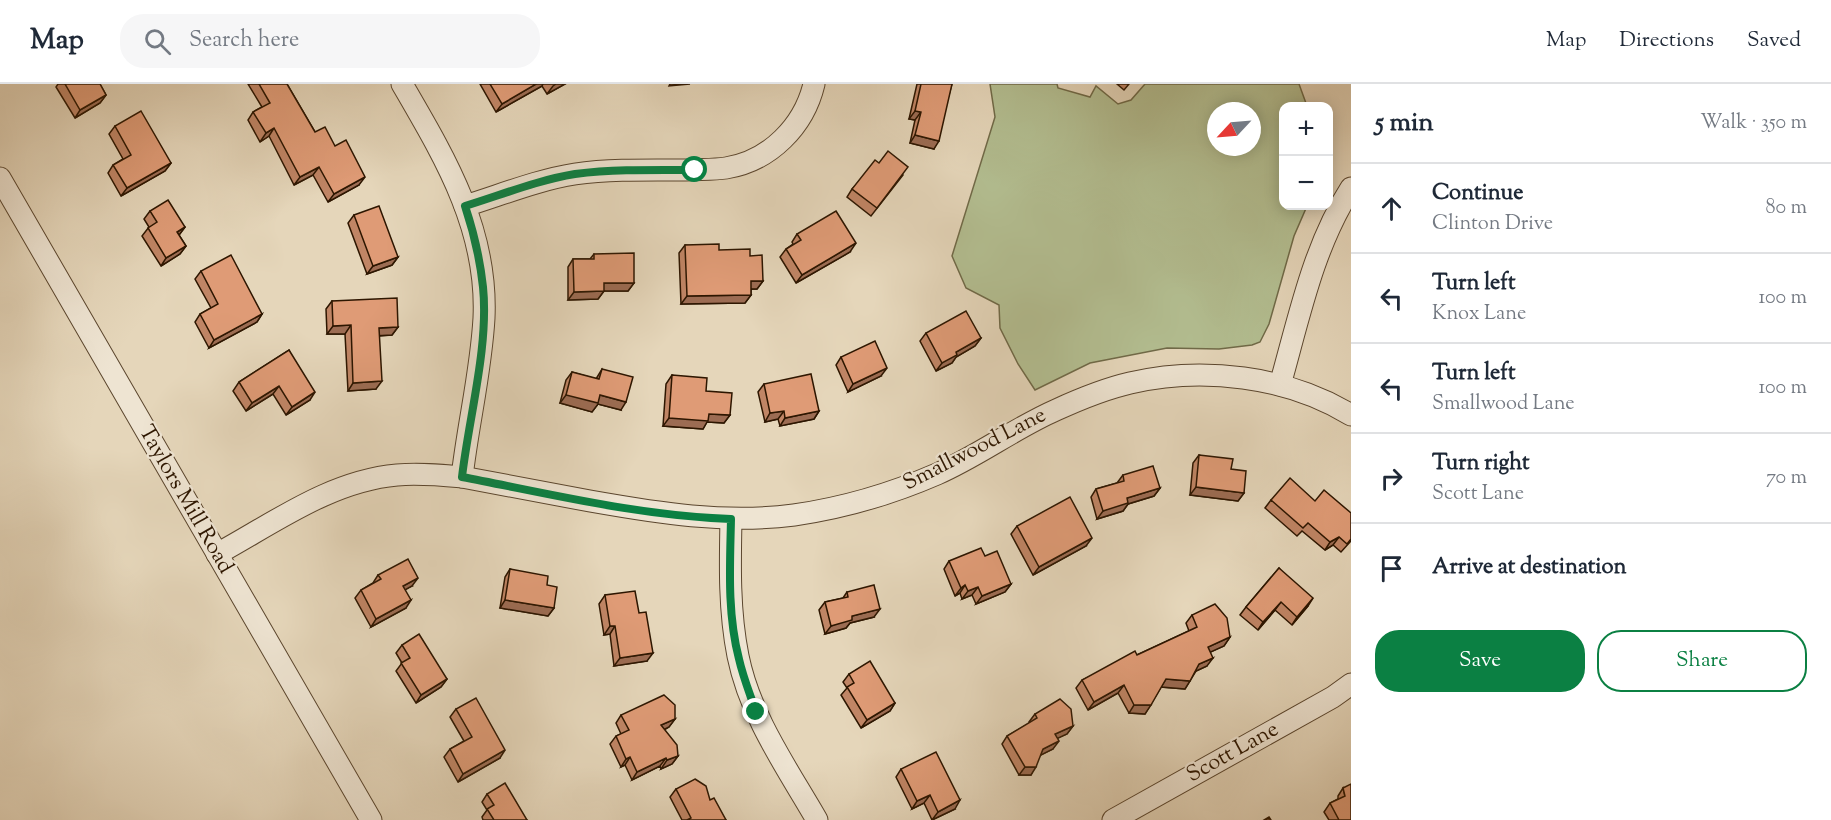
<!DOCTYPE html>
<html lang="en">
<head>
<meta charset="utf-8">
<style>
  :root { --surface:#fff; --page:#f6f6f7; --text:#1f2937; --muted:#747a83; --line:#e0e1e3; --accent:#0b8043 }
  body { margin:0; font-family:"Sorts Mill Goudy",serif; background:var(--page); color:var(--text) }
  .controls { position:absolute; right:18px; top:18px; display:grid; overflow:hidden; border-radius:12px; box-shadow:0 3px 15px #0003 }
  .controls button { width:54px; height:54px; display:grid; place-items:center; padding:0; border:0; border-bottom:2px solid var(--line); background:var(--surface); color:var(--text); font:30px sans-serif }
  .compass { position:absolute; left:1207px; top:18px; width:54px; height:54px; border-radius:50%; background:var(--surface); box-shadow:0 3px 15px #0003; rotate:244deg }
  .stop { position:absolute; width:18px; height:18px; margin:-14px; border:4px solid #0b8043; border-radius:50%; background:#fff }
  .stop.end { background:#0b8043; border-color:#fff; box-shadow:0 2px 6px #0008 }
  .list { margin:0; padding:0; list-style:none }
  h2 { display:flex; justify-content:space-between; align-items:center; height:78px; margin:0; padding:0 24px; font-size:26px }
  h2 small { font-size:20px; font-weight:400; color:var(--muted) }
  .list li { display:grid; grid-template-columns:39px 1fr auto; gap:18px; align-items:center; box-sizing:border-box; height:90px; padding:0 24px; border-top:2px solid var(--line) }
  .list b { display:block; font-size:22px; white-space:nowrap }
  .list p { margin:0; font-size:20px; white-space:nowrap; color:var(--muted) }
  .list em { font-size:20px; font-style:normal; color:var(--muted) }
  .actions { display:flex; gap:12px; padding:18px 24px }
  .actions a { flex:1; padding:14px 0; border:2px solid var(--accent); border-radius:24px; text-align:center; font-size:21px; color:var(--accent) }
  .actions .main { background:var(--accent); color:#fff }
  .icon { flex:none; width:33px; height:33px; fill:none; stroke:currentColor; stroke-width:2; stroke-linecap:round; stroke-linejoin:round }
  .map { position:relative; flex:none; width:1351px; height:736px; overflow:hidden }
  header { display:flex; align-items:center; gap:36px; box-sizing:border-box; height:84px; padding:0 30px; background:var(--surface); border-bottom:2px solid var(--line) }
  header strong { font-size:28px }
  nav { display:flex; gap:33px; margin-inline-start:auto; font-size:21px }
  .search { width:420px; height:54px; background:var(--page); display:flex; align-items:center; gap:15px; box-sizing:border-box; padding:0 21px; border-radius:24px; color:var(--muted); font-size:22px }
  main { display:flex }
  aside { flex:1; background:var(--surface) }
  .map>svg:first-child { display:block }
  .green { fill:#b3be91; stroke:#706a48; stroke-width:1.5; fill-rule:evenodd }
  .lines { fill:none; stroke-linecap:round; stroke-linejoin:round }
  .street-casing { stroke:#5b462e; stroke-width:23 }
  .street { stroke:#eee4d2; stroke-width:21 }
  .wall { fill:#c08565; stroke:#2d1600; stroke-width:1.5 }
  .shaded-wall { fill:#9c6c53; stroke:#2d1600; stroke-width:1.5 }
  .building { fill:#df9b76; stroke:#2d1600; stroke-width:1.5 }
  .route { stroke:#0b8043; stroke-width:8 }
  .labels { text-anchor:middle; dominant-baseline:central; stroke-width:4.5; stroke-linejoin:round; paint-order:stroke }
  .street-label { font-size:22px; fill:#2d1600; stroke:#eee4d2 }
</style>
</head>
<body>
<header>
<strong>Map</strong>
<div class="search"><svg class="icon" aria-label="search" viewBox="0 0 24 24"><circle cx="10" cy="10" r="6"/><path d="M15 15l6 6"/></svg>Search here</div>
<nav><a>Map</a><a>Directions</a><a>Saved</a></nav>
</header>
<main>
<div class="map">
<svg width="1351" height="736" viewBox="0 0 1351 736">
  <rect width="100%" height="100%" fill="#e5d6ba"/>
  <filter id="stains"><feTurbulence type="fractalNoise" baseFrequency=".00333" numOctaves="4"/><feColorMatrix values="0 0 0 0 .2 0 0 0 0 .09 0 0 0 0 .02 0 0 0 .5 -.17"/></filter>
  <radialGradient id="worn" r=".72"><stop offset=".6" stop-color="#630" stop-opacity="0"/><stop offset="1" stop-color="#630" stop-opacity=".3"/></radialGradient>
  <!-- green -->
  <path class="green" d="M990,0H1057L1058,4L1090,13L1096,2L1118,20L1131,16L1145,0H1299L1307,22H1284V122H1307L1294,152L1269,240L1260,258L1252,261L1219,265L1167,264L1090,279L1035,306L1018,280L1000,244L999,221L966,204L952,172L995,33ZM1216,27H1252V63H1216Z"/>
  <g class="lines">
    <!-- street casing -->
    <g class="street-casing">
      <g id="street">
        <path d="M402,0C445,74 488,145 484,234C481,288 468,340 462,393"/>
        <polyline points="0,94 371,736"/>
        <path d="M465,122C501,111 537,96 575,90C611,85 649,86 685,86C699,85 713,86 726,84C770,77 804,42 814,0"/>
        <path d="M1280,301C1299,234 1313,163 1351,104"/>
        <path d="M731,435C730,481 729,527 738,572C750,632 787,684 817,736"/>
        <path d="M217,470C274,439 330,397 397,391C419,389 440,391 462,393C505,401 548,409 590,417C658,429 725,440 794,431C843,424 891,410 937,390C978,372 1015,344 1056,326C1080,315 1104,305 1130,299C1202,282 1287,292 1351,331"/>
        <polyline points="1113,736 1333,613 1351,600"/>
      </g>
    </g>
    <!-- street -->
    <use href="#street" class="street"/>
  </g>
  <!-- wall -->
  <g class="wall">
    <polygon points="58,0 100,0 106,11 100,19 75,34 56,3"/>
    <polygon points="248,0 287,0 315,48 335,62 359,101 328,118 313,91 294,101 269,52 260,58 248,36 253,28 262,23"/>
    <polygon points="480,0 565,0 547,10 542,2 496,28"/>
    <polygon points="917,0 952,0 934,65 910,59 915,36 909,35"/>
    <polygon points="1117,0 1129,0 1124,6"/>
    <polygon points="115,42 171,79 165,87 121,112 108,89 113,81 123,75 109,50"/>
    <polygon points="879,79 903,91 871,132 847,113 852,105"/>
    <polygon points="150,127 185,143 179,151 186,162 180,170 161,182 142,152 149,143 144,135"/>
    <polygon points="354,131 398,173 392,181 367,190 348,139"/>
    <polygon points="797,150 850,168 796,199 780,173 786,165 793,160 792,158"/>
    <polygon points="685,161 750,172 763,197 757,205 751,205 751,211 745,219 681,220 679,169"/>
    <polygon points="594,170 634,199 628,207 604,207 598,215 568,216 568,183 573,175 590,175"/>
    <polygon points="201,187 262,230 257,238 209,264 195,238 200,230 211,224 195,195"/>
    <polygon points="332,217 398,243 392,251 379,252 376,305 348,307 345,250 327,250 326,225"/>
    <polygon points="926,249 981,254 975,262 956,273 952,279 936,287 920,257"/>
    <polygon points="289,266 310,316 286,331 273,310 246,327 233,307 239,298"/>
    <polygon points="841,273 881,292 848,308 836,281"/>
    <polygon points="602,285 621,326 598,320 592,328 560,319 566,296 572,288 596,295"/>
    <polygon points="672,291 706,307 730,331 724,339 707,338 703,345 663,342 666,300"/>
    <polygon points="764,300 819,327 814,335 780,342 778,335 765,338 758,308"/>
    <polygon points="1199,371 1231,385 1244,409 1238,417 1190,411 1193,379"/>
    <polygon points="1123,391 1160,404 1154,412 1128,420 1123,427 1097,435 1091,413 1096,405 1117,399"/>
    <polygon points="1271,416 1351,457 1341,468 1333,461 1325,466 1302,447 1297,452 1265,424"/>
    <polygon points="1017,442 1086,462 1033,491 1011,450"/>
    <polygon points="985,472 1011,500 1005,508 976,520 972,511 962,515 960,509 955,512 944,485 949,477"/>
    <polygon points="1279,484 1308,522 1292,541 1275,526 1258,546 1240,531 1246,523"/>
    <polygon points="510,485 547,501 554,524 548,532 500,524 505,493"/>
    <polygon points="378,491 412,502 405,505 406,524 371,543 355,514 361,506 373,499"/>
    <polygon points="847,508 874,533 850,539 846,544 825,550 819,526 825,518 843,514"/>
    <polygon points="605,511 647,577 614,582 610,550 604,551 599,520"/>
    <polygon points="1192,531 1230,553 1224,562 1210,568 1207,582 1196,587 1185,605 1161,603 1145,630 1129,629 1118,609 1088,626 1076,604 1082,596 1189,547 1186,539"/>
    <polygon points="402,561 447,595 441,603 416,619 396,587 402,579 396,569"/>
    <polygon points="849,590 895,619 890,627 861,644 841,611 847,604 843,598"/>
    <polygon points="456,625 500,674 458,698 444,673 450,665 464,657 450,633"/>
    <polygon points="1035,630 1073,642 1067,650 1057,654 1053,665 1040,671 1031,691 1019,691 1002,660 1007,652 1030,639 1029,638"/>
    <polygon points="621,631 675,635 669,643 664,646 678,672 672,680 661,685 660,682 632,696 625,681 621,683 610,660 616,652 621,650 616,639"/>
    <polygon points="901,685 955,725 932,736 924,719 912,725 896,693"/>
    <polygon points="1343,704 1351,736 1329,736 1324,728 1330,719 1338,715 1338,712"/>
    <polygon points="676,705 710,716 726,736 682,736 670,713"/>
    <polygon points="487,710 527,736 483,736 482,733 487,726 482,718"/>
  </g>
  <!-- shaded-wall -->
  <g class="shaded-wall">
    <polygon points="536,0 543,0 542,2 496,28 502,20"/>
    <polygon points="556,0 565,0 547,10 553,2"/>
    <polygon points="670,0 690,0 669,2"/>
    <polygon points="106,11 100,19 75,34 80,26"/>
    <polygon points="915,27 921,28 915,36 909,35"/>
    <polygon points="274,44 269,52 260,58 266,49"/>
    <polygon points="915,51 939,57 934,65 910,59"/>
    <polygon points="171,79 165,87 121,112 127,104"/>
    <polygon points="319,83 313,91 294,101 300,93"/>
    <polygon points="365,93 359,101 328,118 334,110"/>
    <polygon points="185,143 179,151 177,148"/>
    <polygon points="856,159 850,168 796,199 802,191"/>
    <polygon points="186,162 180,170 161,182 166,174"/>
    <polygon points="398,173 392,181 367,190 373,182"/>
    <polygon points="751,197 763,197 757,205 745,205"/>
    <polygon points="604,199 634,199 628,207 598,207"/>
    <polygon points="604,207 598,215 568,216 574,208"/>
    <polygon points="751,211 745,219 681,220 687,212"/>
    <polygon points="262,230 257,238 209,264 214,256"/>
    <polygon points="351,241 345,250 327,250 333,242"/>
    <polygon points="398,243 392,251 373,252 379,244"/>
    <polygon points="981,254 975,262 956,273 952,279 936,287 942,279 956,268"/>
    <polygon points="887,284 881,292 848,308 853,300"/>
    <polygon points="382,297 376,305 348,307 353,299"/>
    <polygon points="279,302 273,310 246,327 252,319"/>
    <polygon points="315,308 310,316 286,331 292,323"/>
    <polygon points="566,311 600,311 626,318 621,326 598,320 592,328 560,319"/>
    <polygon points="784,327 778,335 765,338 770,329"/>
    <polygon points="819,327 814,335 780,342 785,334"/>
    <polygon points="709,330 730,331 724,339 707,338 703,345 663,342 669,334"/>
    <polygon points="1196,403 1244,409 1238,417 1190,411"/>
    <polygon points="1160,404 1154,412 1128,420 1123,427 1097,435 1103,427 1127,414"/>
    <polygon points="1339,453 1333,461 1325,466 1330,458"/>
    <polygon points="1092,454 1086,462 1033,491 1039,483"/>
    <polygon points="418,494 412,502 398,510 403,502"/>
    <polygon points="1011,500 1005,508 976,520 982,512"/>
    <polygon points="965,501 960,509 955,512 961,504"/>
    <polygon points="978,503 972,511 962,515 968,507"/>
    <polygon points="1313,514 1308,522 1292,541 1297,533"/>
    <polygon points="411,516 406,524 371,543 376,535"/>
    <polygon points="505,516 554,524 548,532 500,524"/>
    <polygon points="1281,518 1275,526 1258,546 1263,538"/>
    <polygon points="880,525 874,533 850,539 846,544 825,550 831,542 852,532"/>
    <polygon points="610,542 615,542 610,550 604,551"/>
    <polygon points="1230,553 1224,562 1202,572 1208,563"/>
    <polygon points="653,569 647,577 614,582 620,574"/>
    <polygon points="1213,574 1207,582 1194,588 1199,580"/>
    <polygon points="447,595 441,603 416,619 421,611"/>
    <polygon points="1166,595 1190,597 1185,605 1161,603"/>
    <polygon points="1124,601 1118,609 1088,626 1094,618"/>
    <polygon points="895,619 890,627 861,644 867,636"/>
    <polygon points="1134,621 1151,621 1145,630 1129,629"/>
    <polygon points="675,635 669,643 655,650 661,641"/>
    <polygon points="1073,642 1067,650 1050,658 1055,650"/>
    <polygon points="1059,657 1053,665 1037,673 1043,665"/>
    <polygon points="505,666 500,674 458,698 463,690"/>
    <polygon points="678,672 672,680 661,685 667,676"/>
    <polygon points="630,673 625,681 621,683 626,675"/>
    <polygon points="666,674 660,682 632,696 637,688"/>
    <polygon points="1025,683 1036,683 1031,691 1019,691"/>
    <polygon points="930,711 924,719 912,725 917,717"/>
    <polygon points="960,716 955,725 932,736 938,728"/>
  </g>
  <!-- building -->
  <g class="building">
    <polygon points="65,0 100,0 106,11 80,26"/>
    <polygon points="259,0 287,0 315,48 325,43 335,62 346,56 365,93 334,110 319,83 300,93 274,44 266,49 253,28 270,19"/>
    <polygon points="490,0 536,0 502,20"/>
    <polygon points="921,0 952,0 939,57 915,51 921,28 915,27"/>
    <polygon points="141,27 171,79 127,104 113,81 131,71 115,42"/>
    <polygon points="888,67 908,83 877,124 852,105 875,76 879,79"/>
    <polygon points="168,116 185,143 177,148 186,162 166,174 148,144 157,138 150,127"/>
    <polygon points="379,122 398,173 373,182 354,131"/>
    <polygon points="836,127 856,159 802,191 786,165 801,156 797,150"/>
    <polygon points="719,160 719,166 750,165 750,172 762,171 763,197 751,197 751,211 687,212 685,161"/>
    <polygon points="634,169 634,199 604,199 604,207 574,208 573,175 594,175 594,170"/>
    <polygon points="231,171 262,230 214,256 200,230 218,220 201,187"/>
    <polygon points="397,214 398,243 379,244 382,297 353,299 351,241 333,242 332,217"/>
    <polygon points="966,227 981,254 956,268 957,271 942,279 926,249"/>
    <polygon points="875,257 887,284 853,300 841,273"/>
    <polygon points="289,266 315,308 292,323 279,302 252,319 239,298"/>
    <polygon points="602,285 633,293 626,318 600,311 598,319 566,311 572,288 599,295"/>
    <polygon points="811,290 819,327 785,334 784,327 770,329 764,300"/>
    <polygon points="672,291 707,294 706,307 732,309 730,331 709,330 708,337 669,334"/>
    <polygon points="1199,371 1233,375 1231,385 1246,387 1244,409 1196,403"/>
    <polygon points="1153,382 1160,404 1127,414 1128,419 1103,427 1096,405 1124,397 1123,391"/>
    <polygon points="1290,394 1315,417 1324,406 1351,429 1351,455 1347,460 1339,453 1330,458 1308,439 1303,444 1271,416"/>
    <polygon points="1070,413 1092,454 1039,483 1017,442"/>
    <polygon points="981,464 985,472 997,467 1011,500 982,512 978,503 968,507 965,501 961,504 949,477"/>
    <polygon points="408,475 418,494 403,502 411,516 376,535 361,506 381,495 378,491"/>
    <polygon points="1279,484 1313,514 1297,533 1281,518 1263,538 1246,523"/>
    <polygon points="510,485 548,492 547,501 557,503 554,524 505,516"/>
    <polygon points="874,501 880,525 852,532 852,536 831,542 825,518 848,513 847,508"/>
    <polygon points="635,507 639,529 646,528 653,569 620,574 615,542 610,542 605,511"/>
    <polygon points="1215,520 1227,534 1230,553 1208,563 1213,574 1199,580 1190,597 1166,595 1151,621 1134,621 1124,601 1094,618 1082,596 1135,567 1137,571 1197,543 1192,531"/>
    <polygon points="419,550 447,595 421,611 401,579 410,574 402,561"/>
    <polygon points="870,577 895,619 867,636 847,603 854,599 849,590"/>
    <polygon points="664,611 675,621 675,635 661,641 677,661 678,672 667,676 666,674 637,688 630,673 626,675 616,652 629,646 621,631"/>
    <polygon points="476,614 505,666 463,690 450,665 472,653 456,625"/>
    <polygon points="1060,615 1071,625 1073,642 1055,650 1059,657 1043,665 1036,683 1025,683 1007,652 1037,634 1035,630"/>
    <polygon points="936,668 960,716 938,728 930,711 917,717 901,685"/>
    <polygon points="695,695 706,702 710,716 714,714 726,736 687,736 691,734 676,705"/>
    <polygon points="505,699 527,736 494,736 487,725 494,721 487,710"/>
    <polygon points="1351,700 1351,736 1339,736 1330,719 1345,712 1343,704"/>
    <polygon points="1269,733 1271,736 1264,736"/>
  </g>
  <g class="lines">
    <!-- route -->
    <path class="route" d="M695,86C655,86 615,85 575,90C538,96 501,111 465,122C474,149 480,175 483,203C489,262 469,333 462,393C551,410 640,432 731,435C730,481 727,529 739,575C743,593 750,610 756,628"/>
  </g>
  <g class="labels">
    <!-- street labels -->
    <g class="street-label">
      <text transform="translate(975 366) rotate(-27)">Smallwood Lane</text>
      <text transform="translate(185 416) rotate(60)">Taylors Mill Road</text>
      <text transform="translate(1233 669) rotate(-29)">Scott Lane</text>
    </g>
  </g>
  <rect width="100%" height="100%" filter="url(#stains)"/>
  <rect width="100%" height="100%" fill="url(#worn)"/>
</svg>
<div class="controls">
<button>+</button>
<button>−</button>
</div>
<svg class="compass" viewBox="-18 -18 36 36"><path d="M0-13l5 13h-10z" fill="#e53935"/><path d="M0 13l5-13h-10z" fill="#747a83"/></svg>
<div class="stop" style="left:695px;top:86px"></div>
<div class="stop end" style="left:756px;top:628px"></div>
</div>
<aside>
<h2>5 min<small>Walk · 350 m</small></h2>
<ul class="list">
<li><svg class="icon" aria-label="ahead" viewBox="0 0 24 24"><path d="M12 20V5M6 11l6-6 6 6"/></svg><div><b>Continue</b><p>Clinton Drive</p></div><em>80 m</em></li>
<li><svg class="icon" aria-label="left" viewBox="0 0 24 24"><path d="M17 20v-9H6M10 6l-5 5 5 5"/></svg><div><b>Turn left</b><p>Knox Lane</p></div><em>100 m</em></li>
<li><svg class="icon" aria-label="left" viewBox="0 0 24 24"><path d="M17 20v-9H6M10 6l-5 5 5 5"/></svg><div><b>Turn left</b><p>Smallwood Lane</p></div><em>100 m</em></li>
<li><svg class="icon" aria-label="right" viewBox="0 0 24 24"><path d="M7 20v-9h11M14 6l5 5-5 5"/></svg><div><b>Turn right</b><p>Scott Lane</p></div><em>70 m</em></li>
<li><svg class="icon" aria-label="arrive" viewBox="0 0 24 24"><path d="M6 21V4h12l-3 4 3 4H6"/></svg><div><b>Arrive at destination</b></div></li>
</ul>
<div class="actions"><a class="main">Save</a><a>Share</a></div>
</aside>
</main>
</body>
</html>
